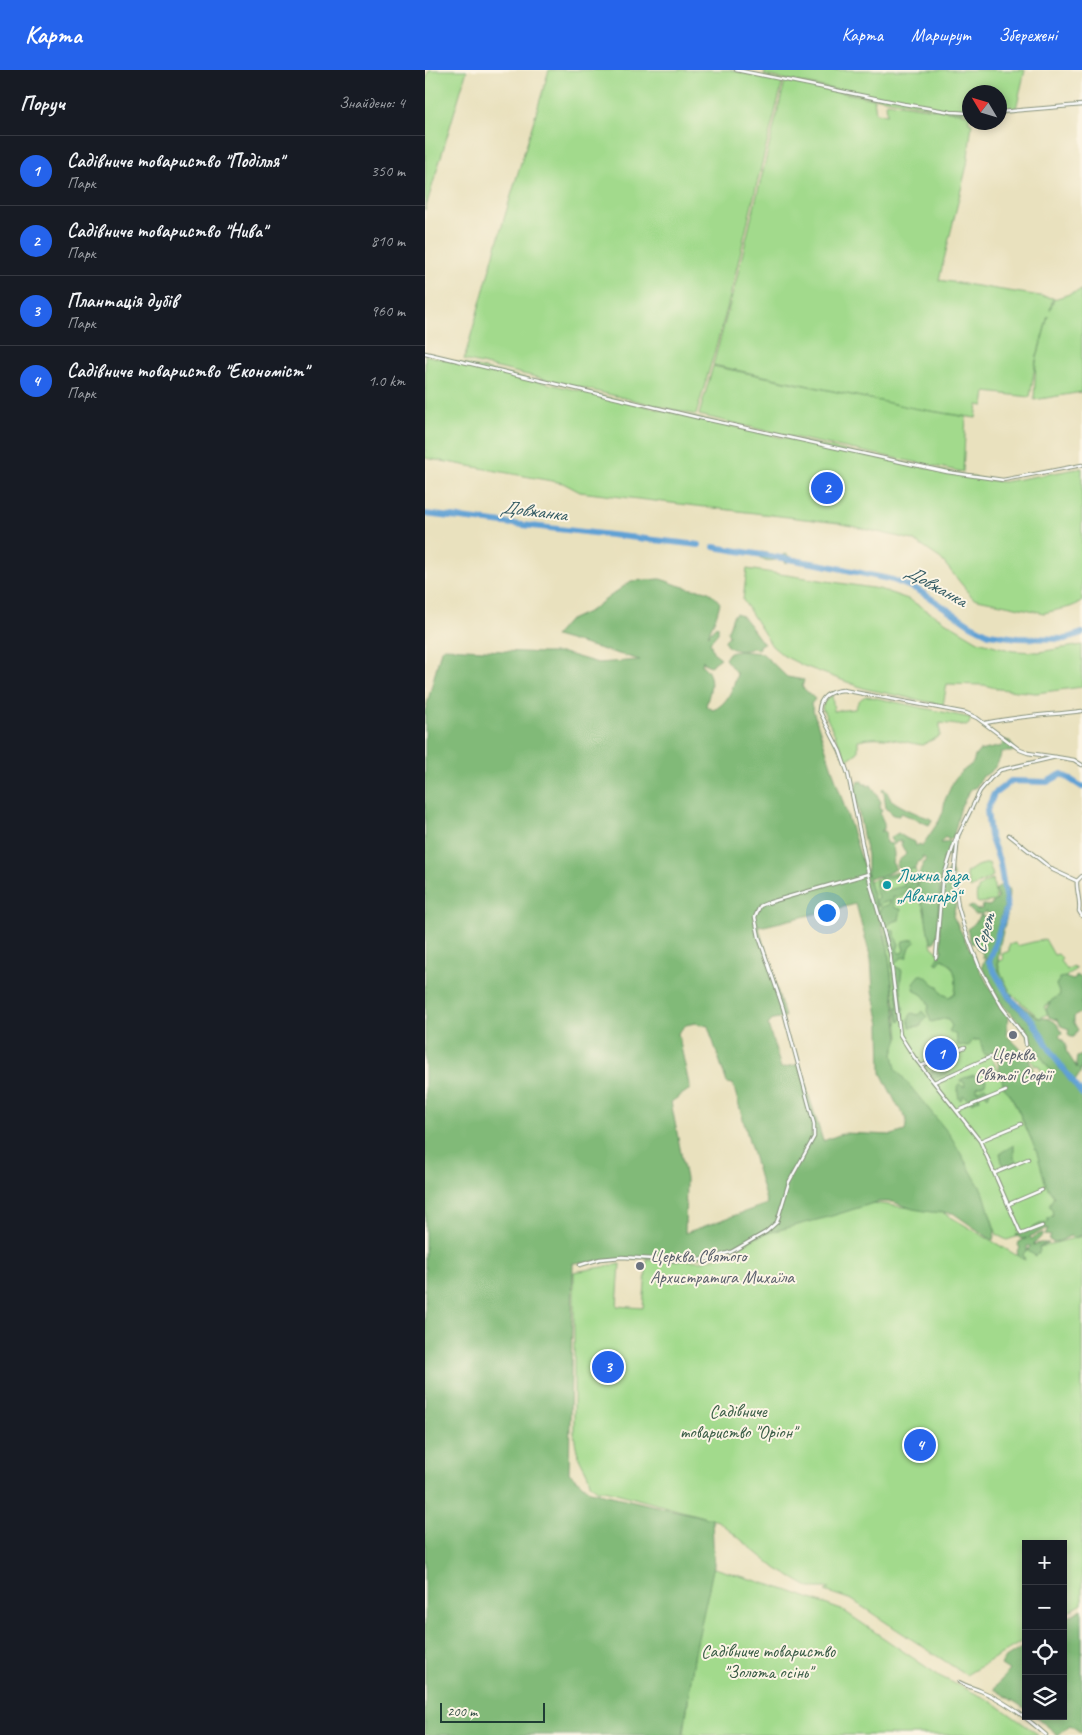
<!DOCTYPE html>
<html lang="uk">
<head>
<meta charset="utf-8">
<style>
  :root { --surface:#171b24; --page:#242831; --text:#f1f3f6; --muted:#9ea1a6; --line:#363941; --accent:#2563eb }
  body { margin:0; font-family:Caveat,sans-serif; background:var(--page); color:var(--text) }
  .controls { position:absolute; right:15px; bottom:15px; display:grid; overflow:hidden; border-radius:0px; box-shadow:0 2px 8px #0003 }
  .controls button { width:45px; height:45px; display:grid; place-items:center; padding:0; border:0; border-bottom:1px solid var(--line); background:var(--surface); color:var(--text); font:25px sans-serif }
  .compass { position:absolute; left:537px; top:15px; width:45px; height:45px; border-radius:50%; background:var(--surface); box-shadow:0 2px 8px #0003; rotate:308deg }
  .scale { position:absolute; left:15px; bottom:12px; width:105px; box-sizing:border-box; padding-left:5px; border:2px solid #1f3d34; border-top:0; font-size:14px; line-height:18px; white-space:nowrap; color:#1f3d34; -webkit-text-stroke:4px #fcf5e5; paint-order:stroke }
  .you { position:absolute; left:401px; top:842px; width:18px; height:18px; margin:-12px; border:4px solid #fff; border-radius:50%; background:#1a73e8; box-shadow:0 0 0 8px #1a73e833 }
  .badge { display:grid; place-items:center; width:32px; height:32px; border-radius:50%; background:var(--accent); color:#fff; font-size:16px; font-weight:700 }
  .pin { position:absolute; translate:-50% -50%; border:2px solid #fff; box-shadow:0 1px 5px #0006 }
  .list { margin:0; padding:0; list-style:none }
  h2 { display:flex; justify-content:space-between; align-items:center; height:65px; margin:0; padding:0 20px; font-size:21px }
  h2 small { font-size:16px; font-weight:400; color:var(--muted) }
  .list li { display:grid; grid-template-columns:32px 1fr auto; gap:15px; align-items:center; box-sizing:border-box; height:70px; padding:0 20px; border-top:1px solid var(--line) }
  .list b { display:block; font-size:19px; white-space:nowrap }
  .list p { margin:0; font-size:16px; white-space:nowrap; color:var(--muted) }
  .list em { font-size:16px; font-style:normal; color:var(--muted) }
  .icon { flex:none; width:28px; height:28px; fill:none; stroke:currentColor; stroke-width:2; stroke-linecap:round; stroke-linejoin:round }
  .map { position:relative; flex:none; width:657px; height:1665px; overflow:hidden }
  header { display:flex; align-items:center; gap:30px; box-sizing:border-box; height:70px; padding:0 25px; background:var(--accent); color:#fff }
  header strong { font-size:24px }
  nav { display:flex; gap:28px; margin-inline-start:auto; font-size:18px }
  main { display:flex }
  aside { flex:1; background:var(--surface) }
  .map>svg:first-child { display:block }
  .green { fill:#a2da8c; stroke:#608c60 }
  .forest { fill:#81ba78; stroke:#507c56; fill-rule:evenodd }
  .lines { fill:none; stroke-linecap:round; stroke-linejoin:round }
  .river { stroke:#61a1d4; stroke-width:6 }
  .minor-casing { stroke:#848f79; stroke-width:4.5 }
  .minor { stroke:#fff; stroke-width:2.5 }
  .culture-dot { fill:#0f9aa8; stroke:#fcf5e5; stroke-width:2 }
  .worship-dot { fill:#6b7280; stroke:#fcf5e5; stroke-width:2 }
  .labels { text-anchor:middle; dominant-baseline:central; stroke-width:4; stroke-linejoin:round; paint-order:stroke }
  .culture-label { font-size:18px; fill:#0d838f; stroke:#fcf5e5; text-anchor:start }
  .worship-label { font-size:18px; fill:#5b616d; stroke:#fcf5e5 }
  .park-label { font-size:18px; fill:#395c46; stroke:#fcf5e5 }
  .water-label { font-size:19px; font-style:italic; fill:#335b64; stroke:#fcf5e5 }
</style>
</head>
<body>
<header>
<strong>Карта</strong>
<nav><a>Карта</a><a>Маршрут</a><a>Збережені</a></nav>
</header>
<main>
<aside>
<h2>Поруч<small>Знайдено: 4</small></h2>
<ul class="list">
<li><span class="badge">1</span><div><b>Садівниче товариство &quot;Поділля&quot;</b><p>Парк</p></div><em>350 m</em></li>
<li><span class="badge">2</span><div><b>Садівниче товариство &quot;Нива&quot;</b><p>Парк</p></div><em>810 m</em></li>
<li><span class="badge">3</span><div><b>Плантація дубів</b><p>Парк</p></div><em>960 m</em></li>
<li><span class="badge">4</span><div><b>Садівниче товариство &quot;Економіст&quot;</b><p>Парк</p></div><em>1.0 km</em></li>
</ul>
</aside>
<div class="map">
<svg width="657" height="1665" viewBox="0 0 657 1665">
  <rect width="100%" height="100%" fill="#fcf5e5"/>
  <filter id="ink" filterUnits="userSpaceOnUse"><feTurbulence type="fractalNoise" baseFrequency=".02" numOctaves="2"/><feDisplacementMap in="SourceGraphic" scale="10" xChannelSelector="R" yChannelSelector="G"/><feConvolveMatrix kernelMatrix="1 2 1 2 8 2 1 2 1" color-interpolation-filters="sRGB"/></filter>
  <filter id="wash" filterUnits="userSpaceOnUse"><feTurbulence type="fractalNoise" baseFrequency=".0096" numOctaves="4" result="noise"/><feDisplacementMap in="SourceGraphic" scale="20" xChannelSelector="R" yChannelSelector="G"/><feGaussianBlur stdDeviation="1.12" result="paint"/><feColorMatrix in="noise" values="0 0 0 0 0 0 0 0 0 0 0 0 0 0 0 0 0 1.4 0 .05"/><feComposite in="paint" operator="in"/></filter>
  <g filter="url(#wash)">
    <rect width="100%" height="100%" fill="#e9e1be"/>
    <!-- green -->
    <g class="green">
      <polygon points="4,0 42,0 0,140 0,13"/>
      <polygon points="124,0 306,0 358,11 335,101 302,239 271,345 39,290 79,149"/>
      <polygon points="341,0 600,0 591,39 575,40 574,22 544,22 544,42 531,41 442,26 339,5"/>
      <polygon points="360,11 449,29 451,43 462,44 461,32 544,44 544,52 547,53 542,95 514,210 628,228 625,240 629,229 657,220 657,322 609,330 611,292 623,246 611,290 605,327 561,322 559,336 553,335 551,348 487,338 288,295 310,215"/>
      <polygon points="0,285 345,365 557,409 578,412 657,398 657,532 645,537 619,543 548,528 516,489 488,470 413,453 155,422 138,413 0,388"/>
      <polygon points="288,296 488,338 541,347 538,402 367,367 274,345"/>
      <polygon points="322,499 454,519 483,529 553,571 588,581 614,582 657,575 657,617 611,623 574,619 559,615 522,614 518,635 441,619 379,596 359,586 347,576 318,530"/>
      <path d="M407,625L409,641L430,639C433,633 434,628 442,626L546,648L544,654L541,656L515,653V666L497,675C472,671 459,664 433,670V682L422,690L397,638L400,630Z"/>
      <polygon points="564,793 568,806 545,818 541,803 552,796"/>
      <polygon points="490,798 507,877 518,886 534,906 523,947 537,974 556,968 585,1023 612,1081 628,1121 630,1142 627,1151 619,1157 582,1170 572,1165 556,1120 470,1000 466,984 474,967 470,931 460,861 443,811"/>
      <path d="M568,809L571,831L554,833L552,832C549,818 557,813 568,809Z"/>
      <path d="M620,869L629,885L633,884L637,888L635,891L642,900L648,896L651,899L631,914L636,925L619,937L623,944L614,948C594,928 578,925 573,891L578,890L577,884L584,881V875L590,873L592,876Z"/>
      <polygon points="609,974 627,997 624,1004 619,1005 613,995 610,996 600,981"/>
      <path d="M447,1133L517,1142L591,1185L596,1182L657,1166V1534L638,1545V1474H601V1569L541,1605L427,1530L400,1521L404,1518H385L352,1499L293,1451L180,1420H172L165,1414C164,1403 158,1397 154,1387C151,1379 150,1371 149,1362V1202L195,1194L192,1236L218,1238L222,1189L279,1191L300,1184L330,1168L354,1159Z"/>
      <polygon points="286,1497 361,1520 419,1541 516,1607 566,1631 614,1665 259,1665 267,1598"/>
    </g>
    <!-- forest -->
    <g class="forest">
      <path d="M337,482L355,486L361,484L367,488H372L374,490L372,492L366,490L361,493L356,488C348,492 338,492 332,485Z"/>
      <path d="M235,509C243,511 251,515 259,517C277,523 280,514 295,533L292,544L283,565L291,556H293V563L285,572L288,582L296,588L285,596L279,593L278,590L277,595C291,607 285,620 281,636L288,640C303,634 308,618 312,604L300,589L304,583L313,581L337,583L362,607L379,610L377,617L390,629L386,634L442,806V785L429,718L433,712L437,711L438,714H442V716L446,715L456,732L454,739L457,740L455,744L459,753V759L456,761H460L461,773L467,774C468,780 471,785 467,792L471,799L457,806C467,805 483,796 491,807L488,810L472,806L457,810L455,808L456,806L443,808L463,878L473,968L468,984L471,999L525,1065L559,1124L570,1161L568,1170L564,1168L528,1143L506,1142L488,1139L468,1132H452L407,1146L335,1165L281,1187H225L148,1193L144,1403L165,1421L287,1449L289,1495L270,1582L258,1665H0V642L16,580L19,578L118,583H139L173,593L215,590L130,566L143,551L165,541L206,511ZM431,834L446,889L448,920L455,954L456,1003L472,1035L482,1050L480,1061L467,1065L419,1063L398,1071L374,994L356,998L343,955L348,949L360,947L333,855L339,856ZM270,953L283,956L302,1013L308,1014L342,1134L260,1163L261,1109L246,1032L265,1019L253,963L261,955Z"/>
      <path d="M311,543C320,545 331,566 339,574L334,575V578L332,579L327,578C319,582 308,581 301,575L300,570L304,566L302,561C307,555 305,548 311,543Z"/>
      <path d="M579,670L585,671L590,680L586,682H576C576,692 567,703 558,706L551,717L546,719L536,736L528,768L524,770L520,767L515,773H518L524,771L527,774L526,783L518,788L519,796L515,813L513,845C515,830 514,810 525,799L528,804L527,815L531,833L528,846L561,911L583,947L581,965C594,977 606,987 609,1005L624,1003L625,1000L594,952L576,933L557,897L559,890L562,889L563,896L568,900C561,882 584,845 581,821L584,818L583,842L575,874L573,892L574,900L589,929L613,948C624,947 633,951 637,963L634,966L641,974V981L652,998L651,993L652,987L657,985V1000L654,999L656,1002L650,1011L646,1010L642,1003V999L629,987L634,998L657,1027V1165L649,1168L645,1166L635,1171L628,1172L624,1170L626,1166L620,1165L623,1158L604,1167L607,1169L610,1166L618,1163V1165L608,1175L615,1173H624L614,1177L615,1181L611,1186L604,1182L603,1179L606,1176H602V1180L598,1184L600,1190L594,1187L592,1181L595,1178L593,1175L594,1172L602,1168L596,1169L591,1165L593,1163L596,1164L619,1152L623,1153V1148L628,1146L627,1139L624,1135L629,1127L621,1115L612,1083L597,1048L585,1024L579,1018L572,988L559,984L555,970H548L543,977L533,975L531,965L524,961L527,956L522,948L506,952L502,941L504,936C501,928 498,924 490,921L488,914L495,905C503,904 505,914 513,916L516,923L524,927L530,923C532,910 531,895 517,889L513,894L510,892L517,881L514,852L512,867L509,873L507,872L503,862L499,838L494,829L496,824C489,813 495,799 501,789L497,786L498,789L492,793L489,799L475,800L471,796C472,790 478,788 481,784L476,774L478,771L471,772L469,775L465,768L473,763C479,767 483,770 490,772L491,776L495,774L497,776L514,751L518,742L520,730L529,710L534,704L548,693L550,686L554,681L577,676ZM570,904L583,925L599,944L603,945L607,949L627,984L616,968L614,961L582,929Z"/>
      <path d="M458,718C463,722 462,723 465,728C469,734 496,746 504,748L507,750L504,755L476,743L474,746L468,745L465,741L461,739L459,723L457,721Z"/>
      <polygon points="451,810 453,811 457,822 459,823 463,820 479,816 479,812 482,810 486,814 489,810 492,814 490,820 488,820 483,817 481,822 473,828 468,827 470,838 476,839 474,850 467,852 462,857 459,855 454,841 458,836 463,835 466,831 456,833 454,837 450,831 453,827 450,819"/>
      <polygon points="576,815 580,824 580,834 563,888 558,888 557,882 552,879 550,874 546,873 542,859 548,855 556,845 564,848 568,847 567,844 560,842 557,844 550,844 543,838 547,836 552,840 557,839 558,835 564,836 573,829 570,820"/>
      <polygon points="466,859 469,861 469,865 474,874 472,880 474,883 477,883 479,880 477,874 478,871 489,869 490,872 485,877 482,887 476,888 470,893 470,896 477,900 475,914 479,945 475,952 472,940 473,931 467,891 470,884 465,876 463,865"/>
      <polygon points="651,905 657,908 657,944 653,943 649,947 649,953 653,960 649,967 646,967 643,964 644,959 636,956 633,950 624,947 621,939 627,930 635,925 631,915 635,908 639,907 648,910 651,908"/>
      <polygon points="497,941 502,947 497,952 496,956 485,957 483,949 487,943 493,945"/>
      <polygon points="522,985 525,987 524,995 525,1002 510,1009 508,1008 506,1001 514,1000 518,997 517,993 510,991"/>
      <polygon points="549,1005 553,1011 558,1009 561,1010 560,1014 552,1017 552,1021 560,1017 565,1022 563,1027 558,1022 555,1025 550,1025 548,1027 550,1031 554,1026 555,1029 547,1033 538,1025 536,1030 534,1029 532,1017 535,1014 538,1017 540,1016 539,1012 535,1011 536,1009"/>
      <polygon points="589,1075 589,1088 592,1091 578,1097 575,1083"/>
      <polygon points="657,1539 657,1663 645,1655 633,1665 610,1646 638,1646 638,1550"/>
      <polygon points="601,1575 601,1639 569,1619 584,1600 576,1595 579,1589"/>
    </g>
    <g class="lines">
      <!-- river -->
      <g class="river">
        <polyline points="0,444 274,475"/>
        <polyline points="289,477 399,495 468,510 493,520 546,555 564,564 592,568 640,569 657,563"/>
        <polyline points="657,717 637,704 622,712 586,711 569,724 562,740 565,766 575,793 582,837 564,892 584,927 607,950 631,989 657,1024"/>
      </g>
    </g>
  </g>
  <g filter="url(#ink)">
    <g class="lines">
      <!-- minor casing -->
      <g class="minor-casing">
        <g id="minor">
          <polyline points="311,0 479,34 526,42 544,43"/>
          <polyline points="574,42 657,35"/>
          <polyline points="0,283 275,348 522,402 578,410 657,395"/>
          <path d="M560,653C592,646 625,645 657,641"/>
          <polyline points="584,765 628,800 652,811"/>
          <path d="M657,806L652,811C651,821 656,831 654,841L657,846"/>
          <polyline points="511,888 517,812 532,765"/>
          <polyline points="601,975 600,967 577,937 554,896 539,857 533,836 529,807 533,766 555,721 566,708 575,700 631,687 649,690 657,695"/>
          <polyline points="496,996 540,977"/>
          <polyline points="509,1012 565,987"/>
          <polyline points="532,1041 581,1021"/>
          <polyline points="555,1071 596,1054"/>
          <polyline points="570,1103 603,1089"/>
          <polyline points="584,1134 617,1120"/>
          <path d="M617,1156L596,1164L555,1071L489,987L475,965L465,883L446,817L423,704L415,681L394,640C395,626 406,621 418,620L541,643L552,648L595,680L603,683L631,687"/>
          <polyline points="155,1195 175,1189 197,1187 259,1191 283,1189 306,1182 341,1162 352,1152 364,1112 389,1067 389,1054 358,938 334,867 330,847 335,836 342,833 443,804"/>
          <path d="M534,1612C541,1616 549,1618 556,1621C581,1631 602,1648 621,1665"/>
        </g>
      </g>
      <!-- minor -->
      <use href="#minor" class="minor"/>
    </g>
  </g>
  <!-- markers -->
  <circle class="culture-dot" cx="462" cy="815" r="5"/>
  <g class="worship-dot">
    <circle cx="588" cy="965" r="5"/>
    <circle cx="215" cy="1196" r="5"/>
  </g>
  <g class="labels">
    <!-- culture labels -->
    <g class="culture-label">
      <text x="472" y="805">Лижна база<tspan x="472" dy="21">„Авангард“</tspan></text>
    </g>
    <!-- worship labels -->
    <g class="worship-label">
      <text x="588" y="984">Церква<tspan x="588" dy="21">Святої Софії</tspan></text>
      <text x="225" y="1186" text-anchor="start">Церква Святого<tspan x="225" dy="21">Архистратига Михаїла</tspan></text>
    </g>
    <!-- park labels -->
    <g class="park-label">
      <text x="313" y="1341">Садівниче<tspan x="313" dy="21">товариство "Оріон"</tspan></text>
      <text x="343" y="1581">Садівниче товариство<tspan x="343" dy="21">"Золота осінь"</tspan></text>
    </g>
    <!-- water labels -->
    <g class="water-label">
      <text transform="translate(109 441) rotate(7)">Довжанка</text>
      <text transform="translate(511 516) rotate(29)">Довжанка</text>
      <text transform="translate(559 863) rotate(-74)">Серет</text>
    </g>
  </g>
</svg>
<div class="controls">
<button>+</button>
<button>−</button>
<button><svg class="icon" aria-label="locate" viewBox="0 0 24 24"><circle cx="12" cy="12" r="6"/><path d="M12 2v4M12 18v4M2 12h4M18 12h4"/></svg></button>
<button><svg class="icon" aria-label="layers" viewBox="0 0 24 24"><path d="M12 4l9 5-9 5-9-5zM3 14l9 5 9-5"/></svg></button>
</div>
<svg class="compass" viewBox="-18 -18 36 36"><path d="M0-13l5 13h-10z" fill="#e53935"/><path d="M0 13l5-13h-10z" fill="#9ea1a6"/></svg>
<div class="scale">200 m</div>
<div class="you"></div>
<div class="pin badge" style="left:516px;top:984px">1</div>
<div class="pin badge" style="left:402px;top:418px">2</div>
<div class="pin badge" style="left:183px;top:1297px">3</div>
<div class="pin badge" style="left:495px;top:1375px">4</div>
</div>
</main>
</body>
</html>
